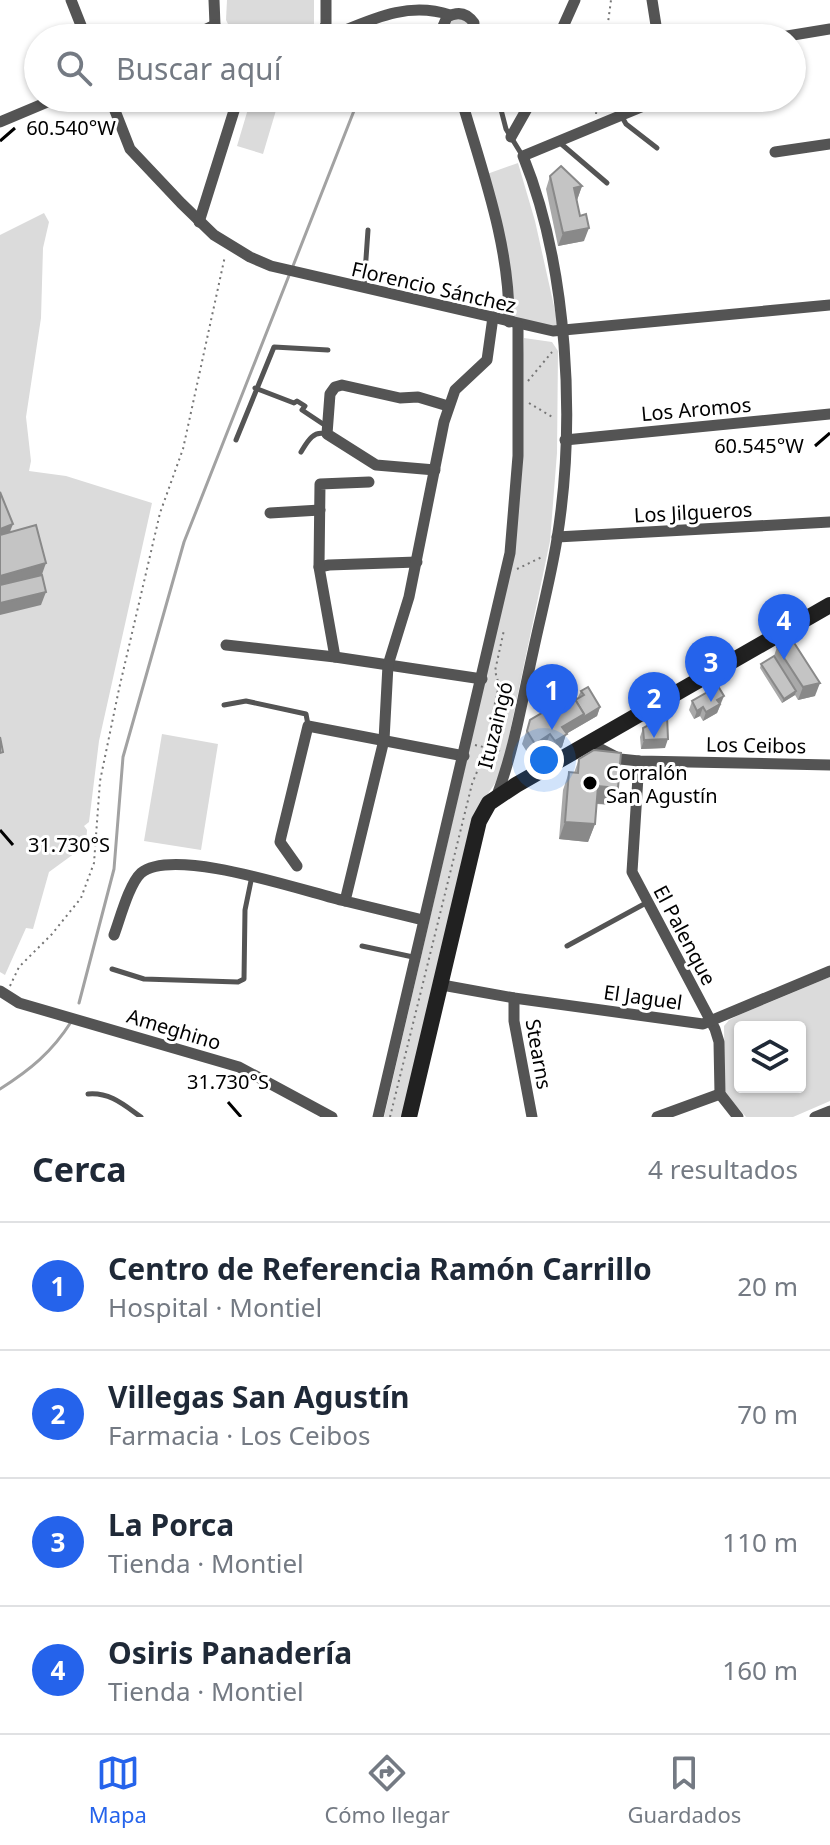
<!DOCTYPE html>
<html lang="es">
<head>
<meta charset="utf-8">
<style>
  :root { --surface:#fff; --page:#f6f6f7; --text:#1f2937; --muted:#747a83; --line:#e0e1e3; --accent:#2563eb }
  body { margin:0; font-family:"Noto Sans",sans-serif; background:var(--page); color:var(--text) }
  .controls { position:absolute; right:24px; bottom:24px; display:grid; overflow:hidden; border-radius:8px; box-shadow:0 2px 6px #0004 }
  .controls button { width:72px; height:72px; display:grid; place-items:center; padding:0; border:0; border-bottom:2px solid var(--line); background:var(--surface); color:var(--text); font:40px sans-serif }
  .you { position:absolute; left:544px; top:760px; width:28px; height:28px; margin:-20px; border:6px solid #fff; border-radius:50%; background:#1a73e8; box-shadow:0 0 0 12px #1a73e833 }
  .badge { display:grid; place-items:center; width:52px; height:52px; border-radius:50%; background:var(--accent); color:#fff; font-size:26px; font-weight:700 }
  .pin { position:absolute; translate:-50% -66px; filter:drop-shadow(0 2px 4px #0008) }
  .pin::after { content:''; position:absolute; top:42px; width:28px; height:24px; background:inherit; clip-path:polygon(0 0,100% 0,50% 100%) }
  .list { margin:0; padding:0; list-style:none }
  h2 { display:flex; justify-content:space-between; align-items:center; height:104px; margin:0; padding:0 32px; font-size:34px }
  h2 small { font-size:26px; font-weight:400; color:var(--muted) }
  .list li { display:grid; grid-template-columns:52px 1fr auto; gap:24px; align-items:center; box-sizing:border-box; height:128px; padding:0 32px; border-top:2px solid var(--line) }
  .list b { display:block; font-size:30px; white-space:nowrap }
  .list p { margin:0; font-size:26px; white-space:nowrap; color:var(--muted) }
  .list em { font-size:26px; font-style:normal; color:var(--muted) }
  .icon { flex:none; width:44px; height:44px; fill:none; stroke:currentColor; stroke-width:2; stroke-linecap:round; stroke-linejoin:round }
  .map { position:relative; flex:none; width:830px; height:1117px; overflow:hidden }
  .search { position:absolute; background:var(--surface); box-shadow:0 2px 6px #0004; left:24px; right:24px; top:24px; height:88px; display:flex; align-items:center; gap:20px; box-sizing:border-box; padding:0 28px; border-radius:44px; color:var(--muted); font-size:30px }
  .sheet { height:616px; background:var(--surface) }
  nav { display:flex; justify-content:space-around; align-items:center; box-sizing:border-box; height:112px; border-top:2px solid var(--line); background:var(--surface); font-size:22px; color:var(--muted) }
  nav a { display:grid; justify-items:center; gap:4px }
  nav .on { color:var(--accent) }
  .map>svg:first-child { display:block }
  .green { fill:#dbdbdb; fill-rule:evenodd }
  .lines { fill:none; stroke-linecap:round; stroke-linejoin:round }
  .stream { stroke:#a2a2a2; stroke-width:3 }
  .path { stroke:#767676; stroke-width:2; stroke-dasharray:2 4; stroke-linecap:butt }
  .lane { stroke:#545454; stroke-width:5 }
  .street { stroke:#545454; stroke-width:11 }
  .secondary { stroke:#212121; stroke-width:16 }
  .wall { fill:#a9a9a9 }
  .shaded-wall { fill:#898989 }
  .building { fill:#c4c4c4; stroke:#898989; stroke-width:2 }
  .ticks { fill:none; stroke:#000; stroke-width:3 }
  .poi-dot { fill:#000; stroke:#fff; stroke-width:3 }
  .labels { text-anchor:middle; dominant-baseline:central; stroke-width:6; stroke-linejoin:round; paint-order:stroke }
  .street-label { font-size:20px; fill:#000; stroke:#fff }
  .poi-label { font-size:20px; fill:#000; stroke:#fff; text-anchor:start }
  .ticks-label { font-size:20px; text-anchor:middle; fill:#000; stroke:#fff; stroke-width:6; stroke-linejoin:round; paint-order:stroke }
</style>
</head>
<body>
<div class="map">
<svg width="830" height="1117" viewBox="0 0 830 1117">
  <rect width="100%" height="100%" fill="#fff"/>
  <!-- green -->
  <g class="green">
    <polygon points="227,0 314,0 314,24 307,38 235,38 226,20"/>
    <polygon points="461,18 470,25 469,36 449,38 445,30 450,20"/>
    <polygon points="251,99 277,107 263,154 237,146"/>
    <polygon points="518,163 535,221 558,324 554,329 515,318 509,266 487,174"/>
    <polygon points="44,213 49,222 43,248 41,318 26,417 31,461 29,471 66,476 152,503 99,741 89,822 84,826 87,830 86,845 49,872 33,929 26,928 5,975 0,972 0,235"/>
    <polygon points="524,338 552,342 558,351 557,453 550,541 504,760 498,779 485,798 405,1117 384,1117 510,573"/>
    <polygon points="162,734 218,744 201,850 144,841"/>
    <path d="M830,977V1101L793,1117H746L725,1093L724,1026L729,1020L739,1015ZM740,1027H800V1087H740Z"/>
  </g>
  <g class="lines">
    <!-- stream -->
    <g class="stream">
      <polyline points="293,266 359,98"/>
      <polyline points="79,1003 114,869 123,757 184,542 290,273"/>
      <path d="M0,1089C30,1070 52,1052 71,1022"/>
    </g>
    <!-- path -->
    <g class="path">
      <polyline points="606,38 611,0"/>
      <polyline points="596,114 598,98"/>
      <polyline points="528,381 552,352"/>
      <polyline points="529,403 554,418"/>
      <polyline points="517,569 542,557"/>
      <polyline points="475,745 500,751"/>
      <polyline points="10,986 19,967 52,934 81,898 94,863 100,781 119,689 160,513 183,449 225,256"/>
      <polyline points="390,1117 472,784 483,757 499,685 495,671 504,630"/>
    </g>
    <!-- lane -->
    <g class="lane">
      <polyline points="498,98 506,129 522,155"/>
      <polyline points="622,117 626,124 657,148"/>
      <polyline points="559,142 607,183"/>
      <polyline points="364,287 368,230"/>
      <polyline points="255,388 294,403 297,401 305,406 302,410 326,426"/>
      <polyline points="236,440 274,347 328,350"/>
      <path d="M301,452C307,442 313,430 326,434"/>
      <polyline points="224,705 246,701 306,714 308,725"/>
      <polyline points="362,946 413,957"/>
      <polyline points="567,946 646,903"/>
      <polyline points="112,969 144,979 238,982 244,979 245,910 252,876"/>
      <path d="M88,1094C110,1092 124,1105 141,1117"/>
    </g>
    <!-- street -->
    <g class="street">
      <polyline points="71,0 86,38"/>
      <polyline points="214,0 215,25 220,38"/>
      <polyline points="652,0 658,38"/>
      <path d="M441,31L447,17C458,11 467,13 474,23L473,38"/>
      <polyline points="187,38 215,25"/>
      <polyline points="320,38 326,24 326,0"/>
      <path d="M326,38C367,22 405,0 450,15"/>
      <polyline points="558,38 575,0"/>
      <polyline points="775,38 830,29"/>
      <polyline points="110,98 130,149 181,203 214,235 250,257 271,266 553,331 830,305"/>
      <path d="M461,98C482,171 510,245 509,322"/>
      <polyline points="0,122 57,98"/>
      <polyline points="511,137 533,98"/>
      <polyline points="775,152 830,144"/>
      <polyline points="199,222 238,98"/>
      <polyline points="565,440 830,414"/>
      <polyline points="435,470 376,465 327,434 330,394 335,387 342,385 400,398 418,397 448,406"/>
      <polyline points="270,513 320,510"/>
      <polyline points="557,537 830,522"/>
      <polyline points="319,567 329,565 417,562"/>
      <polyline points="226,645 335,657 482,679"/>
      <polyline points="335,657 319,567 320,484 369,482"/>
      <polyline points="589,743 620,759 639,761 830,765"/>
      <polyline points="639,761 632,872 715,1029 719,1042 720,1094 738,1117"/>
      <path d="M496,798C514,751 522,701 533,652C541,614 551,577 557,539C576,421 568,267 523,156L663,98"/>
      <polyline points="297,866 280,842 281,837 308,726 464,756"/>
      <polyline points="423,920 345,901 384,740 388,665 409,597 444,422 455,390 487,360 493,317"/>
      <path d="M114,935C120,919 129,884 141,873C174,846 303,891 345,901"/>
      <polyline points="442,985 514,998 703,1024 830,971"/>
      <polyline points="0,991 19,1003 239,1067 332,1117"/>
      <polyline points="514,998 514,1021 532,1117"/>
      <polyline points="378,1117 510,553 518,456 518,325"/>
      <polyline points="657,1117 720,1094"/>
      <polyline points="815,1117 830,1111"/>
    </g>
    <!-- secondary -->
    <polyline class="secondary" points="409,1117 479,821 489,803 516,785 830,605"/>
  </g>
  <!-- wall -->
  <g class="wall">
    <polygon points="550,176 582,186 577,200 584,241 558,246 546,189"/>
    <polygon points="777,647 815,696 798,700 795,695 782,703 760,668 761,664 774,656"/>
    <polygon points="581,691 600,707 597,716 566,734 562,747 550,755 545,747 530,757 522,744 530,720 573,696 577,699"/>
    <polygon points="692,701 721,705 720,706 717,713 703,721 700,716 694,719 689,710"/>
    <polygon points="643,728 665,748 641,749 640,737"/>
    <polygon points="579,759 612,805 597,804 595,824 588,842 559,839 563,790 569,772 574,773"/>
  </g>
  <!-- shaded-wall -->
  <g class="shaded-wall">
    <polygon points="582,186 577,200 574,188"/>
    <polygon points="589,228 584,241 558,246 563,233"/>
    <polygon points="13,524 8,537 0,540 0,529"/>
    <polygon points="46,563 40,580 0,591 0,576"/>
    <polygon points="46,592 41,605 0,615 0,603"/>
    <polygon points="820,683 815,696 798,700 803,687"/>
    <polygon points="796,691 795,695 782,703 784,699"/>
    <polygon points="724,696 717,713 703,721 706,712 717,700"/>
    <polygon points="600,707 597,716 566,734 562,747 550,755 562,727 584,714"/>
    <polygon points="703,707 700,716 694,719 697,711"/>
    <polygon points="550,734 545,747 530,757 535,744"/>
    <polygon points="668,739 665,748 641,749 644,740"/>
    <polygon points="598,786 618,788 612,805 592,803"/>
    <polygon points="565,822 595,824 588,842 559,839"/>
  </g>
  <!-- building -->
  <g class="building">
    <polygon points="561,166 582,186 574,188 580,216 586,214 589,228 563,233 550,176"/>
    <polygon points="0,492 13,524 0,529"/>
    <polygon points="36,525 46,563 0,576 0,535"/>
    <polygon points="42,575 46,592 0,603 0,585"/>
    <polygon points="791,638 820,683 803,687 777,647"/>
    <polygon points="774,656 796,691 784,699 761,664"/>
    <polygon points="718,686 724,696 717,700 720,704 706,712 703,707 697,711 692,701"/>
    <polygon points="588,687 600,707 582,718 584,714 573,696 574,695 577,699 584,695 581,691"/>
    <polygon points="571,693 584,714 562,727 567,734 555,741 550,734 535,744 527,731 530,720 557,704 558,701"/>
    <polygon points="667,715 668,739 644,740 643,728"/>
    <polygon points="0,737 3,752 0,753"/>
    <polygon points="594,750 621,753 618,788 598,786 595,824 565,822 569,772 578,773 579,759"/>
  </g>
  <!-- ticks -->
  <path class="ticks" d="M0,141L15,128M815,446L830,433M0,830L13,845M228,1102L241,1117"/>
  <!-- markers -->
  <circle class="poi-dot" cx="590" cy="783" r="8"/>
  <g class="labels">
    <!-- street labels -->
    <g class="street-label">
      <text transform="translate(434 287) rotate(13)">Florencio Sánchez</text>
      <text transform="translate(696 409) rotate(-5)">Los Aromos</text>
      <text transform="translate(693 512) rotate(-3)">Los Jilgueros</text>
      <text transform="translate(495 725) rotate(-76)">Ituzaingó</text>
      <text transform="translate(756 745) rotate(1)">Los Ceibos</text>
      <text transform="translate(685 935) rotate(62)">El Palenque</text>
      <text transform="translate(643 997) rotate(8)">El Jaguel</text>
      <text transform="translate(174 1029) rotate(17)">Ameghino</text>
      <text transform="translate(539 1054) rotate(80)">Stearns</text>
    </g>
    <!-- poi labels -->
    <g class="poi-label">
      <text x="606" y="772">Corralón<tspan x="606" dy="23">San Agustín</tspan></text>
    </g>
  </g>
  <g class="ticks-label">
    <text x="71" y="135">60.540°W</text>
    <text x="759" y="453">60.545°W</text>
    <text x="69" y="852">31.730°S</text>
    <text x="228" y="1089">31.730°S</text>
  </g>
</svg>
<div class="controls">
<button><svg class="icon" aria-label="layers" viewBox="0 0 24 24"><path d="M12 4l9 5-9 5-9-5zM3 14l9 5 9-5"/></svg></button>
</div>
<div class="you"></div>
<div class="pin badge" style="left:552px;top:730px">1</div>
<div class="pin badge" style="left:654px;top:738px">2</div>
<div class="pin badge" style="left:711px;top:702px">3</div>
<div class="pin badge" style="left:784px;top:660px">4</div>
<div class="search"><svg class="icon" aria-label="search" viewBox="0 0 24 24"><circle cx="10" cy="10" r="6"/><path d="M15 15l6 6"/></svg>Buscar aquí</div>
</div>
<section class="sheet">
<h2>Cerca<small>4 resultados</small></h2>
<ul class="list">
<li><span class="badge">1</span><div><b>Centro de Referencia Ramón Carrillo</b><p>Hospital · Montiel</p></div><em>20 m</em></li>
<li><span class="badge">2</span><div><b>Villegas San Agustín</b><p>Farmacia · Los Ceibos</p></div><em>70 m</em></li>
<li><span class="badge">3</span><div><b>La Porca</b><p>Tienda · Montiel</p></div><em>110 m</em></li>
<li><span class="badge">4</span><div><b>Osiris Panadería</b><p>Tienda · Montiel</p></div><em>160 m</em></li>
</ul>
</section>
<nav>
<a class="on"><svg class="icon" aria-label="map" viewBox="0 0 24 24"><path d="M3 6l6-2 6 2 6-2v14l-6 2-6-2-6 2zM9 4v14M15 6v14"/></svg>Mapa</a>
<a><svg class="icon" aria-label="directions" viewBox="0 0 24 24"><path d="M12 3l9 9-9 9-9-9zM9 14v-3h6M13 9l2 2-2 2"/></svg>Cómo llegar</a>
<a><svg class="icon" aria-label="saved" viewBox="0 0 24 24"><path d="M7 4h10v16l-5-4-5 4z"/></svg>Guardados</a>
</nav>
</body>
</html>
